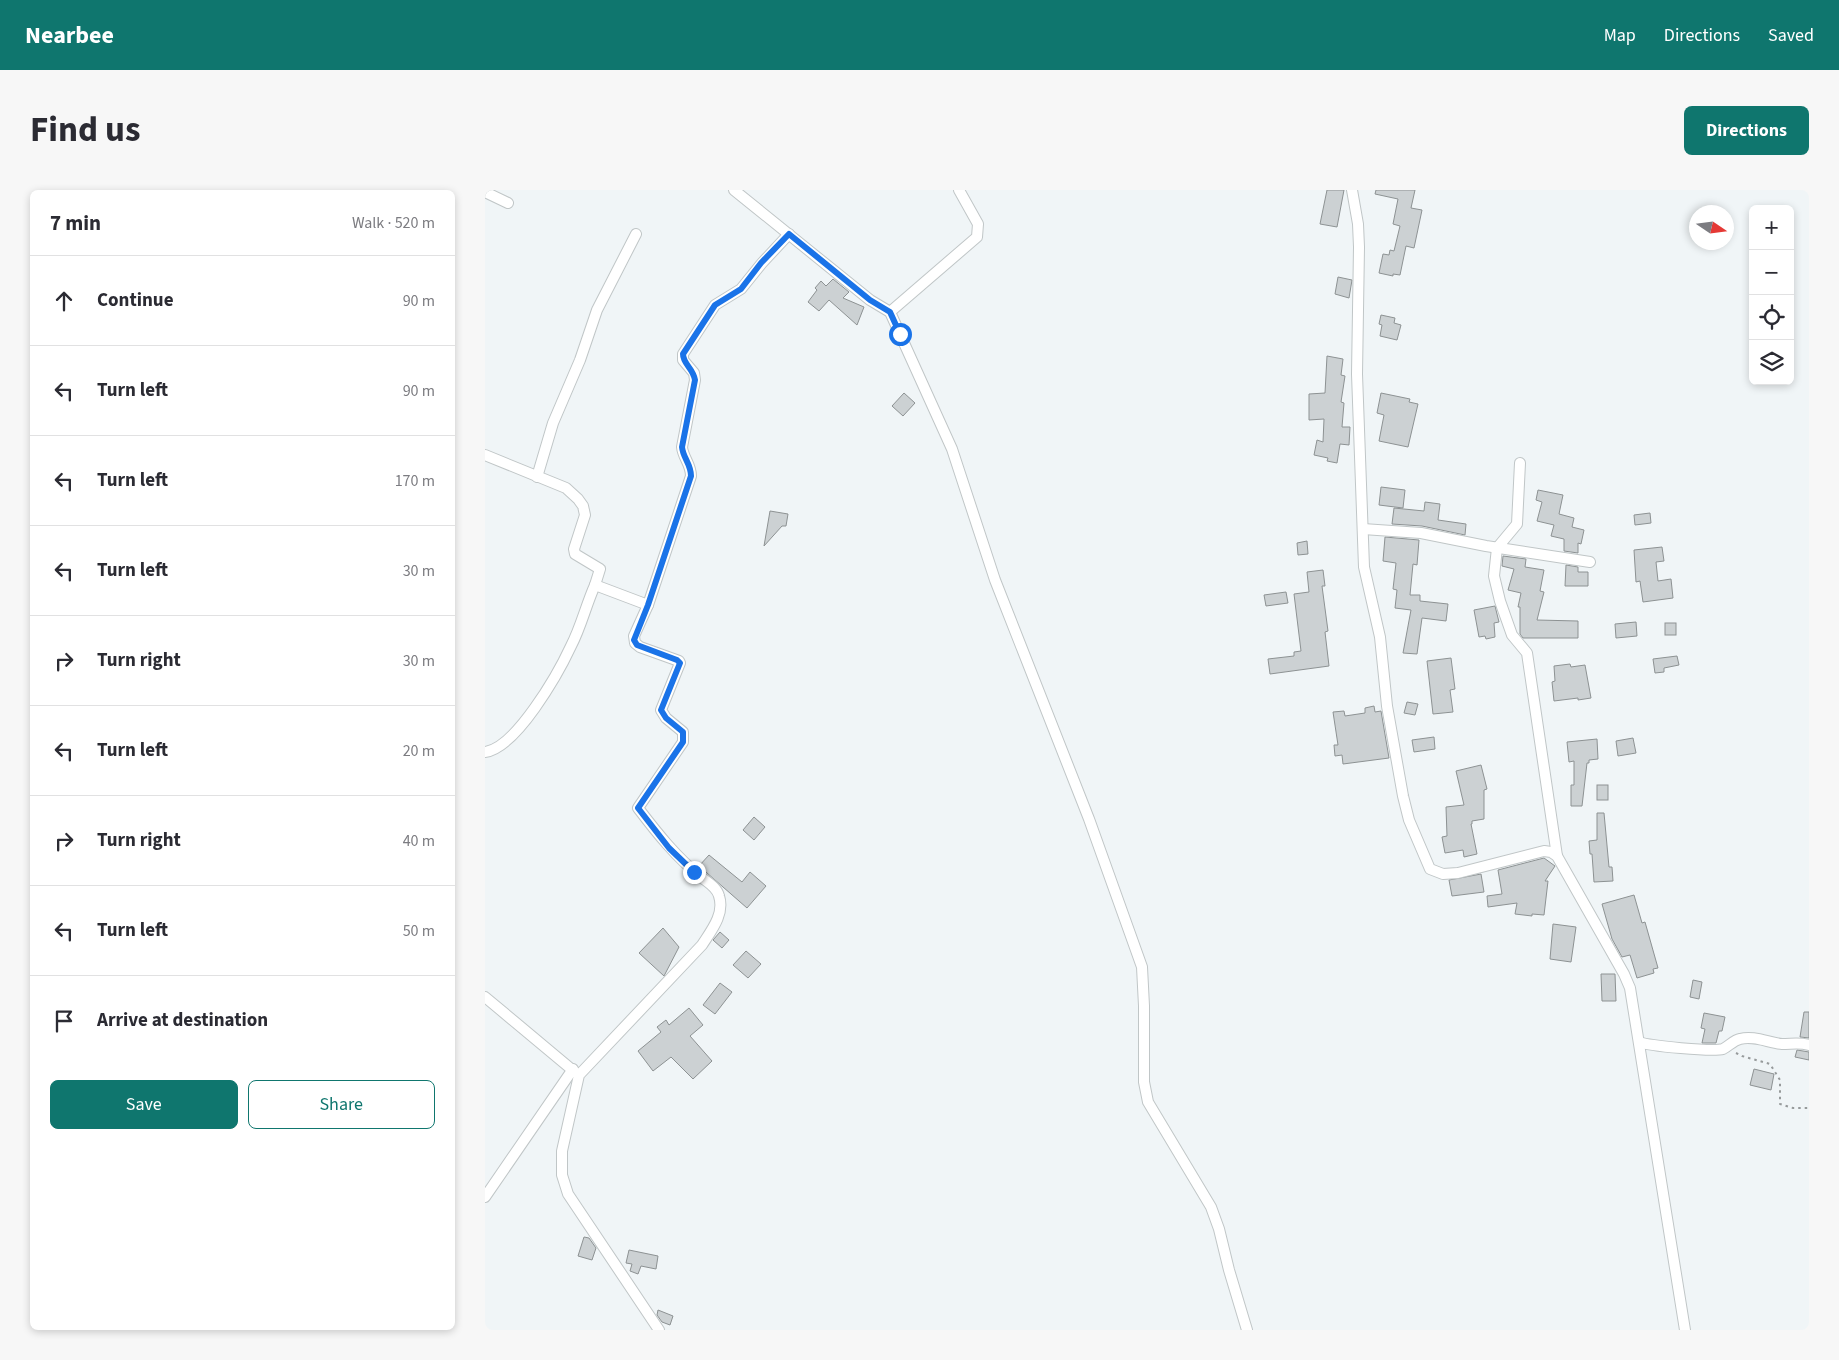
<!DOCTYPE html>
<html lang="en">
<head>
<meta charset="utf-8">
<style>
  :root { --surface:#fff; --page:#f7f7f7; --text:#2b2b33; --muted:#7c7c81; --line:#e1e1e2; --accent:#0f766e }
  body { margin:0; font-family:"Source Sans 3",sans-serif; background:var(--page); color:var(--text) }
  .controls { position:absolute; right:15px; top:15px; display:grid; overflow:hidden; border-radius:8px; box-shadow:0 2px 8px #0003 }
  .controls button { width:45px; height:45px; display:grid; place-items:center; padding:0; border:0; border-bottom:1px solid var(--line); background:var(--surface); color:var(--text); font:25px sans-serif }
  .compass { position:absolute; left:1204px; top:15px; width:45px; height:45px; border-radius:50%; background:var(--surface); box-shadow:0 2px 8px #0003; rotate:103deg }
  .stop { position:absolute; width:15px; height:15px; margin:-11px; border:4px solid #1a73e8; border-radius:50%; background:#fff }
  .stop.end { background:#1a73e8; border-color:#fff; box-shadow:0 1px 5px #0008 }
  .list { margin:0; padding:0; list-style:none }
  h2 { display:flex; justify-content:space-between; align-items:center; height:65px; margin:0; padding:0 20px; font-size:21px }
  h2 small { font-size:16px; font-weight:400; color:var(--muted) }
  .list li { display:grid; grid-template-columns:32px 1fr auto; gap:15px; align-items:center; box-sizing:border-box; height:90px; padding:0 20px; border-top:1px solid var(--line) }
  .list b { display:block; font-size:19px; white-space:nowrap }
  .list em { font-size:16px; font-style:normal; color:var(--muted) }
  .actions { display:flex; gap:10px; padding:15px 20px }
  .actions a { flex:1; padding:11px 0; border:1px solid var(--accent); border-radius:8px; text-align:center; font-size:18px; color:var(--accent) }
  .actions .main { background:var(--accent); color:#fff }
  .icon { flex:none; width:28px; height:28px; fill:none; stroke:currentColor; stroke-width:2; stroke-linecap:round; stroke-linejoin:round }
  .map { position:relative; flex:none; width:1324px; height:1140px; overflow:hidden; border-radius:8px }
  header { display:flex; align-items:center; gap:30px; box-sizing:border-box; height:70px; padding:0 25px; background:var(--accent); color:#fff }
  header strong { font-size:24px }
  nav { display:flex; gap:28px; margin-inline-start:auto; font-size:18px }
  .intro { display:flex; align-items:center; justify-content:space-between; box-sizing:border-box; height:120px; padding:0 30px }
  h1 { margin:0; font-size:35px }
  .button { padding:12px 22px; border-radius:8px; background:var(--accent); color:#fff; font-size:18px; font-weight:700 }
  main { display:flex; gap:30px; padding:0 30px }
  aside { flex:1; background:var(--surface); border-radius:8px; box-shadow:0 2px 8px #0003 }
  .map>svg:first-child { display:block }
  .building { fill:#ccd1d3; stroke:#8d9293 }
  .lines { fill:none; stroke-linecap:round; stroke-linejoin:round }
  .minor-casing { stroke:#c0c6c7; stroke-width:12 }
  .path { stroke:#969a9b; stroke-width:2; stroke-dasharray:2.5 4; stroke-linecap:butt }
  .minor { stroke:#fff; stroke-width:10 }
  .route { stroke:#1a73e8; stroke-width:6 }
</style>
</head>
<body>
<header>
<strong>Nearbee</strong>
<nav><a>Map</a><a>Directions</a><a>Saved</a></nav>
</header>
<div class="intro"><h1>Find us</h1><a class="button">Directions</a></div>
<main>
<aside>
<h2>7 min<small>Walk · 520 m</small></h2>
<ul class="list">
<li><svg class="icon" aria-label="ahead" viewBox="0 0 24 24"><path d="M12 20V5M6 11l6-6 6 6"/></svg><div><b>Continue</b></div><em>90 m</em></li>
<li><svg class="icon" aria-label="left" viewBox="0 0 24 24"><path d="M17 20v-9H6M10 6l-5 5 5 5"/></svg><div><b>Turn left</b></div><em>90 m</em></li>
<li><svg class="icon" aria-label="left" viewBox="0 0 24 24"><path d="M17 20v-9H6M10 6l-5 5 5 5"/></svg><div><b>Turn left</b></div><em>170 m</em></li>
<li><svg class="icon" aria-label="left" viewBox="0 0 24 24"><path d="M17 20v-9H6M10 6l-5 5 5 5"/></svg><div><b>Turn left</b></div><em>30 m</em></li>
<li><svg class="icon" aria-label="right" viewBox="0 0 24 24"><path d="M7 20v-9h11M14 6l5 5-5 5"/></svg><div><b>Turn right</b></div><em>30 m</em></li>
<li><svg class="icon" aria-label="left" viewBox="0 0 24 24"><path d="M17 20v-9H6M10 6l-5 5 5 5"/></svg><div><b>Turn left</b></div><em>20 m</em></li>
<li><svg class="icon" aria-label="right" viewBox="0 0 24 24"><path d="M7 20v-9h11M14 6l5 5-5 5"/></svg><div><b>Turn right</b></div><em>40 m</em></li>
<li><svg class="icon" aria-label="left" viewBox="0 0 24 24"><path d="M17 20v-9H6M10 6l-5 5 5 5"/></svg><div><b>Turn left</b></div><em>50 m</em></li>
<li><svg class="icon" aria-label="arrive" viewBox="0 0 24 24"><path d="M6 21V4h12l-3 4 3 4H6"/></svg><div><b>Arrive at destination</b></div></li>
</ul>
<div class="actions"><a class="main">Save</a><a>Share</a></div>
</aside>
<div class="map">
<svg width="1324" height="1140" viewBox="0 0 1324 1140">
  <rect width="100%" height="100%" fill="#f0f5f7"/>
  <!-- building -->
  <g class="building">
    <polygon points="842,0 859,0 852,37 835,34"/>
    <polygon points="891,0 930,0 926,18 937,20 929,58 921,56 915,85 908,84 908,86 894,83 898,64 904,65 905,60 909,61 915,36 908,34 913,9 890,4"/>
    <polygon points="853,87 867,90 864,108 850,104"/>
    <polygon points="348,89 364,102 358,108 379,117 372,135 344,110 334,121 323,112 332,100 330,98 336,91 341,96"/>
    <polygon points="896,125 910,128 909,133 916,135 912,150 895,146 897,135 894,134"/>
    <polygon points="842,166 858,169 856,185 860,186 856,212 859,213 857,237 865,237 864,255 855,254 852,273 842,271 843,268 829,265 832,250 838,252 839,229 824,230 824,204 840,203"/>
    <polygon points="419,203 430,213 418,226 407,216"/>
    <polygon points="896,203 925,209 924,212 933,214 923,257 894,251 899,225 892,223"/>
    <polygon points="896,297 920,300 918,318 894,315"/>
    <polygon points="1053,300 1078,305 1074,324 1089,328 1087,337 1099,340 1096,354 1093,353 1093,363 1079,361 1079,349 1066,346 1069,335 1052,331 1057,312 1051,310"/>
    <polygon points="940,312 955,314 953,330 981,334 980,345 937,336 907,334 909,318 939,321"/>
    <polygon points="285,321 303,324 301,336 297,336 279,356"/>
    <polygon points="1165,323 1166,333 1150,335 1149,325"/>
    <polygon points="900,347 934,350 932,375 928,374 925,405 935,405 935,411 963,414 961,431 937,428 932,464 918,463 926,420 910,418 912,400 908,399 911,373 898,371"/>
    <polygon points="822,351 823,364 813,365 812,353"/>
    <polygon points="1177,357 1179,371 1171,372 1173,391 1186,389 1188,408 1158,412 1155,391 1151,392 1149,360"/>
    <polygon points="1018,366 1041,369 1040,377 1059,380 1055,401 1059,402 1052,430 1093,431 1093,448 1038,448 1035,444 1035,417 1033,417 1036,403 1023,400 1029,379 1017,376"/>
    <polygon points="1081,375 1093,377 1093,382 1103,382 1103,396 1080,396"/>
    <polygon points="838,380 840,396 837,396 843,441 840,442 844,476 785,484 783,469 809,466 809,462 816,461 809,404 824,402 822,382"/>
    <polygon points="801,402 803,413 781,416 779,405"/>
    <polygon points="1010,416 1014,432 1009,433 1010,447 1001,449 1000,446 994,447 989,420"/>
    <polygon points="1151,432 1152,446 1131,448 1130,434"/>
    <rect x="1180" y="433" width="11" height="12"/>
    <polygon points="1192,466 1194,475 1179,478 1179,482 1170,483 1168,469"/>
    <polygon points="966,468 970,499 965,500 968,522 948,524 942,471"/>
    <polygon points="1085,474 1086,477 1100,475 1106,508 1093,510 1093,508 1069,511 1067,492 1070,491 1069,476"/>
    <polygon points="922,512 933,514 930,525 919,523"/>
    <polygon points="889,516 890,522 896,521 904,568 858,574 857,565 850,566 849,555 853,555 848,522 859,521 860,526 880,523 880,518"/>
    <polygon points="949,547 950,559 929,562 927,550"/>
    <polygon points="1148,548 1151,563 1133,566 1131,551"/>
    <polygon points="1112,549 1113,569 1104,570 1104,573 1102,573 1097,616 1086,616 1086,595 1089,595 1089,571 1084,572 1082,552"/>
    <polygon points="996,575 1002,599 999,600 999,629 987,631 987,634 986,634 992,664 979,667 978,660 960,663 957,647 962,646 961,617 979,615 971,581"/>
    <rect x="1112" y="595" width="11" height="15"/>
    <polygon points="1112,623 1119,623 1124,677 1127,677 1128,691 1109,692 1107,664 1105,664 1104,651 1112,650"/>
    <polygon points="269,627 280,637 269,650 258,640"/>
    <polygon points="224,665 257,692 265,682 281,696 262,718 214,676"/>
    <polygon points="1059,668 1070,676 1060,691 1063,691 1059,725 1047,724 1047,726 1030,724 1032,713 1003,717 1002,706 1017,704 1013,680"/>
    <polygon points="996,684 999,702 967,706 964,690"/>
    <polygon points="1149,705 1157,733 1160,732 1173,778 1168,779 1169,783 1152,788 1145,765 1137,767 1127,749 1117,714"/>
    <polygon points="1068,734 1091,737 1086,772 1065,769"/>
    <polygon points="178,738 194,757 179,786 154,763"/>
    <polygon points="235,742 244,750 237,758 228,750"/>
    <polygon points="261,761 276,774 263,788 248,775"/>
    <polygon points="1116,784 1130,784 1131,811 1117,811"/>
    <polygon points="1208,790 1217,792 1214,809 1205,807"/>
    <polygon points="235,793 247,802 230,824 218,815"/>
    <polygon points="204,818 218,835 205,846 227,871 208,889 186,867 168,881 153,861 176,842 172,837 181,830 184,835"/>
    <polygon points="1319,822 1324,822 1324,848 1315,847"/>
    <polygon points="1219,823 1240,827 1237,841 1234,841 1231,853 1217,853 1220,839 1216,838"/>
    <polygon points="1312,860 1324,862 1324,870 1310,867"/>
    <polygon points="1269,879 1289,884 1286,900 1265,895"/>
    <polygon points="99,1047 104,1048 111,1058 107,1070 93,1066"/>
    <polygon points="144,1060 173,1066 171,1079 156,1076 153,1084 145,1081 147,1074 141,1073"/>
    <polygon points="173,1120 188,1126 185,1135 177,1132 172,1125"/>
  </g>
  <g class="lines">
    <!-- minor casing -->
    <g class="minor-casing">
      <g id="minor">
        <polyline points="249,0 385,110 405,122 467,259 510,390 604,629 657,777 659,816 659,892 663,912 726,1017 734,1039 744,1080 762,1140"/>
        <polyline points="867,0 873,34 874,57 872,184 879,377 895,447 902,516 918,606 924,630 945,679 958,684 973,683 1059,661 1066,662 1072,666 1139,784 1145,798 1200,1140"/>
        <polyline points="0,2 23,13"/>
        <polyline points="405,122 492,47 493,34 474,0"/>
        <path d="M0,265L81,298L93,309L98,316L100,325L89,359L90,364L115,379L110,395L163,415L149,446L150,453L155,457L194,471L195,473L176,520L181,528L198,542V552L153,618C172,643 191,667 216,687C222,692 232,697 234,706C240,724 226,741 217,755L94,885L77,961V985L83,1004L174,1140"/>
        <polyline points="1035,273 1032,334 1012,358 1009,386 1015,411 1027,445 1042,463 1072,666"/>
        <polyline points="52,287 68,233 95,170 112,120 151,44"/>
        <polyline points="878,339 936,343 1001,356 1105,372"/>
        <path d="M163,415L206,286C206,274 198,268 197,257L210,190L209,183L198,170V164L230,115L256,99L277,73L304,44"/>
        <path d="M0,562C31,558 73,484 86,456C96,437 101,415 110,395"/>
        <polyline points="0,807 91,883"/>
        <path d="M1154,852C1164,856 1228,862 1238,859C1244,856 1249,850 1255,849C1269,845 1284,853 1297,854C1307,854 1314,852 1324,855"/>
        <polyline points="0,1007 88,879"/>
      </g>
    </g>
    <!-- path -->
    <polyline class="path" points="1251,863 1257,866 1285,874 1295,890 1295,914 1308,918 1324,918"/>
    <!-- minor -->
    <use href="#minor" class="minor"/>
  </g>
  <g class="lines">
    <!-- route -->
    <path class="route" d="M209,682L184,658L153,618L198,552V542L181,528L176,520L195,473L192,470L152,455L149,450L163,415L206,286C206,274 198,268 197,257L210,190C208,178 198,174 198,164L230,115L256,99L276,73L304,44L385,110L405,122L415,144"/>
  </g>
</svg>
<div class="controls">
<button>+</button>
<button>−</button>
<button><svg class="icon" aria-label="locate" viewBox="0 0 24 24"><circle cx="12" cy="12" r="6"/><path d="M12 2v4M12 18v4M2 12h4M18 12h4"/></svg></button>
<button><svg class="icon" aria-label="layers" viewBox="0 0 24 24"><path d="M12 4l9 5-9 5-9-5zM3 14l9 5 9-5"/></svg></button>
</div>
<svg class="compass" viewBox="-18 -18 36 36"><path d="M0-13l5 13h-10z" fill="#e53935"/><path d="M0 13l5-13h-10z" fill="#7c7c81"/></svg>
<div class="stop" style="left:415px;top:144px"></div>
<div class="stop end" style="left:209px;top:682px"></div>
</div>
</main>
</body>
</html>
